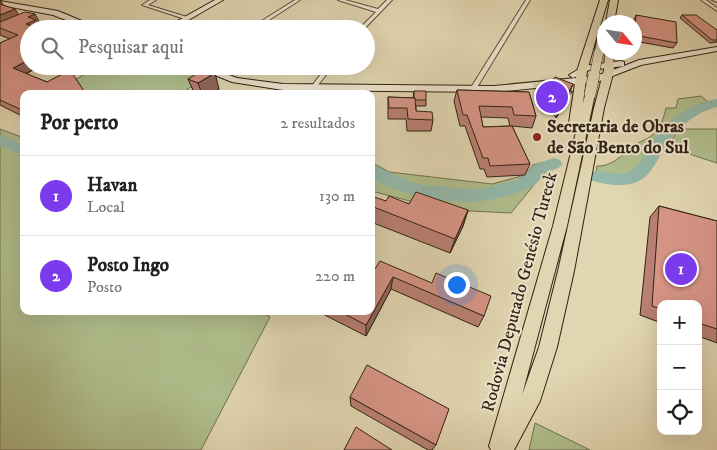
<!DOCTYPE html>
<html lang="pt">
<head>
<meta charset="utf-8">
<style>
  :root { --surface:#fff; --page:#f6f6f6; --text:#202124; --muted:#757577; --line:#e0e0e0; --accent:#7c3aed }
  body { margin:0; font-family:"IM FELL DW Pica",serif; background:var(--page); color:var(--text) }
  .controls { position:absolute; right:15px; bottom:15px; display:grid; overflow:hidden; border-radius:10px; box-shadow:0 5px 20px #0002 }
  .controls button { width:45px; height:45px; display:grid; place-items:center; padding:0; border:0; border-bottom:1px solid var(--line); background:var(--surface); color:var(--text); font:25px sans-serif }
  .compass { position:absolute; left:597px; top:15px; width:45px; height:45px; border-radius:50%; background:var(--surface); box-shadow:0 5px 20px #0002; rotate:119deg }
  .you { position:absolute; left:456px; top:284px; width:18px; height:18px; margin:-12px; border:4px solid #fff; border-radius:50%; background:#1a73e8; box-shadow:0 0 0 8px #1a73e833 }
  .badge { display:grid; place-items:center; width:32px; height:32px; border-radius:50%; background:var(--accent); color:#fff; font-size:16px; font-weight:700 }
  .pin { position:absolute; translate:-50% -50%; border:2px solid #fff; box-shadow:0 1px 5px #0006 }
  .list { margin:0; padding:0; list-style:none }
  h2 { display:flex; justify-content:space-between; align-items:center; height:65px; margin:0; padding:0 20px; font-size:21px }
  h2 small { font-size:16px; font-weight:400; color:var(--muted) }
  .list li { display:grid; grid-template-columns:32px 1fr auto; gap:15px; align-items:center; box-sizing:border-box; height:80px; padding:0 20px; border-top:1px solid var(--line) }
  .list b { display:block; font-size:19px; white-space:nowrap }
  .list p { margin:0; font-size:16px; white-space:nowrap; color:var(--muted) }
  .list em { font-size:16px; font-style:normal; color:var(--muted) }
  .icon { flex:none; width:28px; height:28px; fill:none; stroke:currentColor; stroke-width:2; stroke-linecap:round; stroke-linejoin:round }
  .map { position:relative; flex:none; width:717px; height:450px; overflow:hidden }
  .search { position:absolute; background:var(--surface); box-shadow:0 5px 20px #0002; left:20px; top:20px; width:355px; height:55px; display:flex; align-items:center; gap:12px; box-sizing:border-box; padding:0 18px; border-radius:28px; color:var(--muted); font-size:19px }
  .panel { position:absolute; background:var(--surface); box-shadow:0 5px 20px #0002; left:20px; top:90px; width:355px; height:225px; border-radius:10px }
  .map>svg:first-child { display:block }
  .green { fill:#b0be8d; stroke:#717051 }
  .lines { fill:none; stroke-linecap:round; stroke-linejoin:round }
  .river { fill:#94b9ab; fill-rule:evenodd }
  .street-casing { stroke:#5e4e3c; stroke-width:2 }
  .secondary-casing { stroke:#322115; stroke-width:2 }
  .primary-casing { stroke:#322115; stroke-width:2 }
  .street { fill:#ece4cc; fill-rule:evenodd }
  .secondary { fill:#ece4cc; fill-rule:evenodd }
  .primary { fill:#e1d6b1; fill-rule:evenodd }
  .primary-bridge-far1-casing { stroke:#322115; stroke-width:10; stroke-linecap:butt }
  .primary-bridge-casing { stroke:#322115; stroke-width:12; stroke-linecap:butt }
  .primary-bridge-far1 { stroke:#e1d6b1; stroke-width:9 }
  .primary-bridge { stroke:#e1d6b1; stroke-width:11 }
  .wall { fill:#b98073; stroke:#322115; fill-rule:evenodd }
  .shaded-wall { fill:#96685e; stroke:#322115 }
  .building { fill:#d79586; stroke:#322115 }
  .poi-dot { fill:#8f2418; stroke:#ece4cc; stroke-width:2 }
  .labels { text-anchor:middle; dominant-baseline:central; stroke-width:4; stroke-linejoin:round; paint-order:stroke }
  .poi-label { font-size:18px; font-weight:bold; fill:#322115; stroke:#ece4cc; text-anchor:start }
  .street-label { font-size:18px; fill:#322115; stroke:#ece4cc }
</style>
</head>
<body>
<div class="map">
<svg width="717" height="450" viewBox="0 0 717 450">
  <rect width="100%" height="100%" fill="#e1d6b1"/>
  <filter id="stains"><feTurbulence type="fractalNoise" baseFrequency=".004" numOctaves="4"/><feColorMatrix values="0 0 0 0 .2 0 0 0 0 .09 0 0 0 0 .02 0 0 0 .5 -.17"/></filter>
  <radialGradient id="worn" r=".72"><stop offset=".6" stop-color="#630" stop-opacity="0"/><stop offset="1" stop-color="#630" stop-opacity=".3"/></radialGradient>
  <!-- green -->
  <g class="green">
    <polygon points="101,66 174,66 201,78 196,84 180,94 85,94 76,79"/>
    <path d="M701,96L707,101L687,114L632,173L618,176L596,173L597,166C613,167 626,151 638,143C645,139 652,138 657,130C662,124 664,116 666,108H676L678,99Z"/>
    <polygon points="0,129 24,138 24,311 260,311 270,317 201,450 0,450"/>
    <polygon points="678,129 717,129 717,163 668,147"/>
    <polygon points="555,159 511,213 471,211 456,213 371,191 371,162 389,172 492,184 525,175 533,165"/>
    <polygon points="535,423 590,450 529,450"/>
  </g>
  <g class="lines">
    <!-- river -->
    <g class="river">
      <path d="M717,99V107C695,112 675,130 663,150C658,158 655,166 649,173C635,190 609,186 590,180L588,176L590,172C602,168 616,177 628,172C640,168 645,152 652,143C668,119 689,104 717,99Z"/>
      <polygon points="0,135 24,145 24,156 0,146"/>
      <path d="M554,158L560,160L562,164C559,170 552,169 546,173C540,178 537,185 529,188C479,211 419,204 371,178V164L411,182L425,185L465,189L485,188L517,180L536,164Z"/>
    </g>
    <!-- street casing -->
    <g class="street-casing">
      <g id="street">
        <polygon points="150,0 156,0 148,5 190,18 185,19 142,5"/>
        <polygon points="295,0 300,0 255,29 249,29"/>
        <polygon points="338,0 345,0 378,9 387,0 392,0 364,29 359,29 376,12"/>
        <polygon points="526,0 530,0 476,89 471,90 470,89"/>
        <polygon points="701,0 706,0 717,8 717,11"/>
        <polygon points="712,0 717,0 717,2"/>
        <polygon points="327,66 333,66 315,89 311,89 311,87"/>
      </g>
    </g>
    <!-- secondary casing -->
    <g class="secondary-casing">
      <g id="secondary">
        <polygon points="215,0 223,0 173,29 163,29"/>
        <polygon points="0,1 58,11 101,29 89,29 53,15 0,5"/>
        <polygon points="717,47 717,51 641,65 597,82 494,92 283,90 232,82 192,66 205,66 237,78 283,84 494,86 596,76 624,66 589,70 573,78 569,75 584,66 621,61 624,62 624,66 639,60"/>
      </g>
    </g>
    <!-- primary casing -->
    <g class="primary-casing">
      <g id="primary">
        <polygon points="600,0 608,0 600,26 604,24 603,52 599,55 595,52 599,28 587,71 583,103 586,92 594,92 595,94 567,226 522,395 539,347 558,271 594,108 604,70 605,52 613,52 614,70 604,108 574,271 557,347 540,401 514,450 491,450 489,446 553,226 576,132 570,131 568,129 577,71"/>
        <polygon points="610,0 618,0 614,22 606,22"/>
        <polygon points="536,82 556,85 572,92 567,95 533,87 533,83"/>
      </g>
    </g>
    <!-- street -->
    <use href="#street" class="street"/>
    <!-- secondary -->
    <use href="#secondary" class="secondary"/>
    <!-- primary -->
    <use href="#primary" class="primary"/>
    <!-- primary-bridge-far1 casing -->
    <g class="primary-bridge-far1-casing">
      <polyline id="primary-bridge-far1" points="594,76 599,52"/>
    </g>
    <!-- primary-bridge casing -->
    <g class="primary-bridge-casing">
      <polyline id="primary-bridge" points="590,94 594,75"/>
    </g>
    <!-- primary-bridge-far1 -->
    <use href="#primary-bridge-far1" class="primary-bridge-far1"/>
    <!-- primary-bridge -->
    <use href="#primary-bridge" class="primary-bridge"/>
  </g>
  <!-- wall -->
  <g class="wall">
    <polygon points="0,1 1,1 4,6 18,14 40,23 38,24 41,28 40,29 29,66 40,66 26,74 47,82 86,94 24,94 24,117 0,105 0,43 10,39 0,35"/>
    <polygon points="636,15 677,43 673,48 634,41 634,22 633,22"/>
    <polygon points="682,15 717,30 717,42 710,43 680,18"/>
    <polygon points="188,79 219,89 211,94 183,94 193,90"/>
    <polygon points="573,84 566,100 556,118 548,106 540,106 547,90"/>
    <path d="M457,90L529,92L536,116L532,128L512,126L530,164L525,175L487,177L484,169H480L465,126H460L454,101ZM481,117L508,118L510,126L483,127Z"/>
    <polygon points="414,91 426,100 426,106 416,106 416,111 433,120 431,131 407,131 406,119 388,119 388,97 413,98"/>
    <polygon points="386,201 468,210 463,226 450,253 371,222 371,202"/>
    <polygon points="659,206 717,221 717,343 698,336 698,304 661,304 661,323 640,315 650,217"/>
    <polygon points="371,267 484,316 478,327 391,289 366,336 317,311 371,311"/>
    <polygon points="350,397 436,445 432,450 428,450 351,406"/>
  </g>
  <!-- shaded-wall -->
  <g class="shaded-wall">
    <polygon points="15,9 20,17 0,26 0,15"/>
    <polygon points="35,14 40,23 38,24 41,28 40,29 26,24 28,17"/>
    <polygon points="29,60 29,66 40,66 19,77 13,68"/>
    <polygon points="215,73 219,89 211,94 202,94 198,83"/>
    <polygon points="573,84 566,100 556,118 563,103"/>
    <polygon points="468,210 463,226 450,253 455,239"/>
    <polygon points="393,277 391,289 366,336 366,325"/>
  </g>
  <!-- building -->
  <g class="building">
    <polygon points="0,4 15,9 0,15"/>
    <polygon points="25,12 35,14 28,17 36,20 26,24 40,29 29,29 29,60 13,68 47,82 70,70 86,94 24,94 24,111 0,100 0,43 18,35 0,28 0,22"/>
    <polygon points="636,15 676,22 677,43 634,35"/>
    <polygon points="682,15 696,15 717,30 717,40 712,40"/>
    <polygon points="204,69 215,73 198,83 188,79"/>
    <polygon points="555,77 573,84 563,103 555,90 547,90"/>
    <polygon points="192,90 204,94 183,94"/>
    <polygon points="457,90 529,92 536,116 514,115 512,107 479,106 483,127 512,126 530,164 490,166 488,158 483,158 467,115 463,115"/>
    <polygon points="414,91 426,91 426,100 415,100 415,98 414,98"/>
    <polygon points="388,97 415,98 416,111 432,112 433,120 408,119 407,108 389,108"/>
    <polygon points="416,192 468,210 455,239 371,206 371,202 374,197 386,201 389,196 409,204"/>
    <polygon points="659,206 717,221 717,329 698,323 698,304 661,304 661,309 652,306"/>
    <polygon points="380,261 432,283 436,273 491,296 484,316 393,277 366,325 339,311 371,311 371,267 375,269"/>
    <polygon points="367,365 449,409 436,445 350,397"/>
    <polygon points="356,427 392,450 344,450"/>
  </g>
  <!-- markers -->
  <circle class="poi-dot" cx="537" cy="137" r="5"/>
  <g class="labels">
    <!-- poi labels -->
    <g class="poi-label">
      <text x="547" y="127">Secretaria de Obras<tspan x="547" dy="21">de São Bento do Sul</tspan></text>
    </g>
    <!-- street labels -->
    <g class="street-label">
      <text transform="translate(520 292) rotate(-75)">Rodovia Deputado Genésio Tureck</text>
    </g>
  </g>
  <rect width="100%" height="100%" filter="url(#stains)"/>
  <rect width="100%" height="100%" fill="url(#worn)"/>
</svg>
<div class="controls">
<button>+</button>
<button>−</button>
<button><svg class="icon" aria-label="locate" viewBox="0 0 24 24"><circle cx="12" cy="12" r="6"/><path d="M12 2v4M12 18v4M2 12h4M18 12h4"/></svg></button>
</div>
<svg class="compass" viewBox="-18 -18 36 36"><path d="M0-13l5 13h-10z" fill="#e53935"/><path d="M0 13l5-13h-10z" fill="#757577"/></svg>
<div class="you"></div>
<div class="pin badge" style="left:681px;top:269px">1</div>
<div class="pin badge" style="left:552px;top:97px">2</div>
<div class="search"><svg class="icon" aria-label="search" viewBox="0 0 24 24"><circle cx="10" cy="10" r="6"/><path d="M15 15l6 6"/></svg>Pesquisar aqui</div>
<section class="panel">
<h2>Por perto<small>2 resultados</small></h2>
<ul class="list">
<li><span class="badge">1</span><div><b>Havan</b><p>Local</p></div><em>130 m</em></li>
<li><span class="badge">2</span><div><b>Posto Ingo</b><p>Posto</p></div><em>220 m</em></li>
</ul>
</section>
</div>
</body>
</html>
